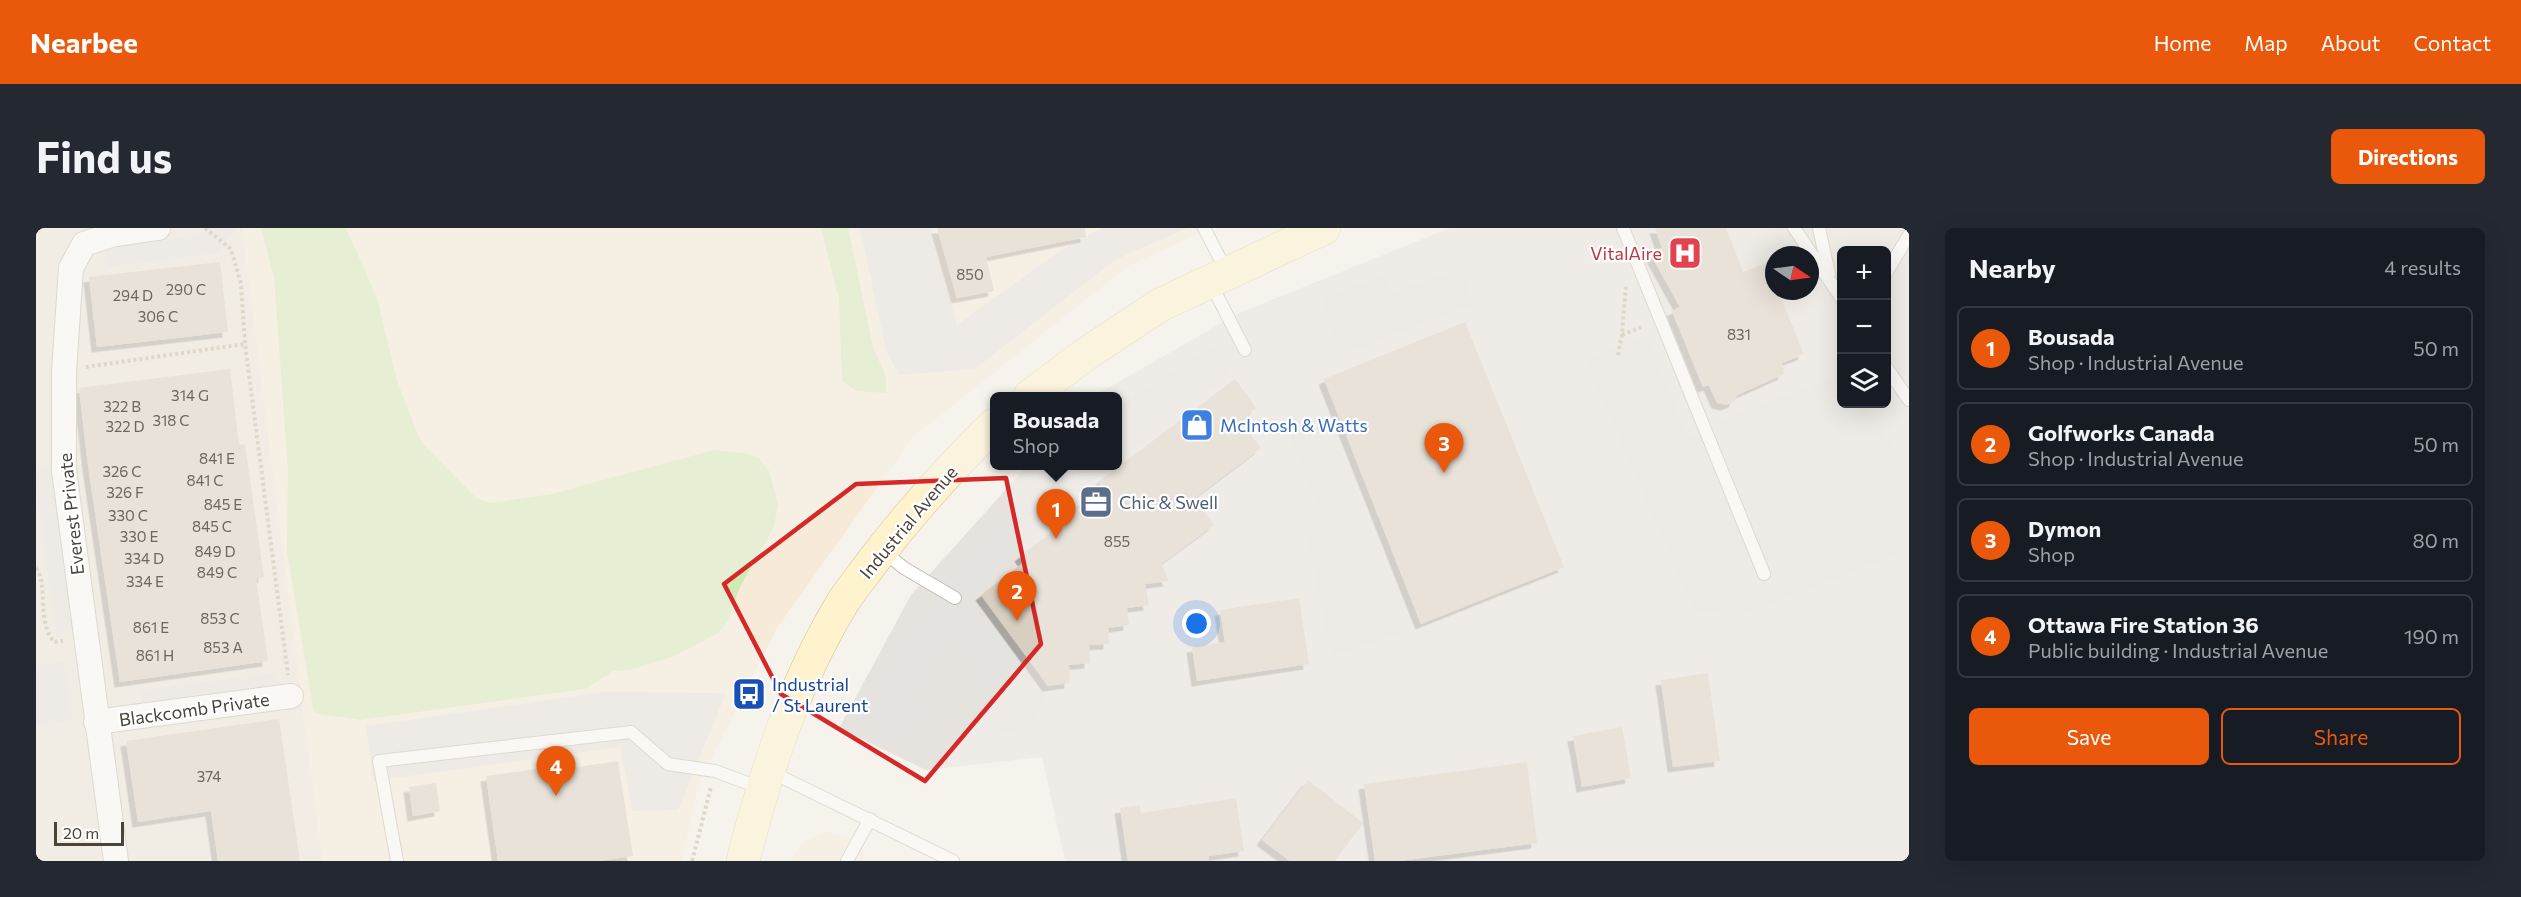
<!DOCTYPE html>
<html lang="en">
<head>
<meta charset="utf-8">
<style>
  :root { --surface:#171b24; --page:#242831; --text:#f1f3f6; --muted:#9ea1a6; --line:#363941; --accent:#ea580c }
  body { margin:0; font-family:Commissioner,sans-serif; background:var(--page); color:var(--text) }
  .controls { position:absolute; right:18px; top:18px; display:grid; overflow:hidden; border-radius:9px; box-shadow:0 6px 24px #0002 }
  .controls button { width:54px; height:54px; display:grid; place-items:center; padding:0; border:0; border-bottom:2px solid var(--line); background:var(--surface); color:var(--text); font:30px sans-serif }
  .compass { position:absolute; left:1729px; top:18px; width:54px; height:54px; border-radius:50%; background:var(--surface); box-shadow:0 6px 24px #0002; rotate:103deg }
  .scale { position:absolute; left:18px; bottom:15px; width:70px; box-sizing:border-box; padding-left:6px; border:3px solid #4b4439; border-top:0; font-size:16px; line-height:21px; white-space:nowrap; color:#4b4439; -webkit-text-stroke:4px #fff; paint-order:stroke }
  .you { position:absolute; left:1161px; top:396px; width:21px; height:21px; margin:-15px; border:4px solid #fff; border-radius:50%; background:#1a73e8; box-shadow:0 0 0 9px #1a73e833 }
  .badge { display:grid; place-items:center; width:39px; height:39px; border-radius:50%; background:var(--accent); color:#fff; font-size:20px; font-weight:700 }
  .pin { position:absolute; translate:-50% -50px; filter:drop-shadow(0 2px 3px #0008) }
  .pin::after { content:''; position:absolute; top:32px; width:21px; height:18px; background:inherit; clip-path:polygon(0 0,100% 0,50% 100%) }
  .popup { position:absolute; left:954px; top:164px; width:132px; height:78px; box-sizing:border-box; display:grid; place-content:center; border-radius:9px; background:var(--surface); filter:drop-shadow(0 2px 4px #0005); font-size:20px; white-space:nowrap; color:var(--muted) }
  .popup b { font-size:22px; color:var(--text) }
  .popup::after { content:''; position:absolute; left:50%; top:100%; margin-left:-12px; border:12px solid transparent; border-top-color:var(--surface) }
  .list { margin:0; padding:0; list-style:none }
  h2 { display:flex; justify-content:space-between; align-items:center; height:78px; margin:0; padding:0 24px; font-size:26px }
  h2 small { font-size:20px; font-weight:400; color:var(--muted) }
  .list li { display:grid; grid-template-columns:39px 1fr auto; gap:18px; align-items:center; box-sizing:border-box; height:84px; margin:0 12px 12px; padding:0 12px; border:2px solid var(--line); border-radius:9px }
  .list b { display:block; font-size:22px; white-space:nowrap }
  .list p { margin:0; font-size:20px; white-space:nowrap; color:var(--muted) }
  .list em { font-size:20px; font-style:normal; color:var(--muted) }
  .actions { display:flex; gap:12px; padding:18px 24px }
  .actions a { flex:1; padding:14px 0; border:2px solid var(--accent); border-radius:9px; text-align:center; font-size:21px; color:var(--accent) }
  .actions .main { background:var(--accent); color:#fff }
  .icon { flex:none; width:33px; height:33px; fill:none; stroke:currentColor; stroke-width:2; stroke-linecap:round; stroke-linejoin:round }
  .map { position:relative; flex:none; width:1873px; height:633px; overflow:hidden; border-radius:9px }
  header { display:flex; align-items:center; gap:36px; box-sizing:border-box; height:84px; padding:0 30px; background:var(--accent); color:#fff }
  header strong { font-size:28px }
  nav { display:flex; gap:33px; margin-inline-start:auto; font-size:21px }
  .intro { display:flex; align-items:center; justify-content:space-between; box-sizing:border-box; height:144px; padding:0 36px }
  h1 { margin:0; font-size:42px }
  .button { padding:15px 27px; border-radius:9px; background:var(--accent); color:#fff; font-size:21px; font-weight:700 }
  main { display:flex; gap:36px; padding:0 36px }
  aside { flex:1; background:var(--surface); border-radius:9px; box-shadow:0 6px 24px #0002 }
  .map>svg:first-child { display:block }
  .residential { fill:#eae5da }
  .commercial { fill:#f7ead8 }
  .industrial { fill:#e6e2dd; fill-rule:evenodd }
  .green { fill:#d2eab5 }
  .parking { fill:#e5e3e0 }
  .building { fill:#d8cfc1; filter:url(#shadow) }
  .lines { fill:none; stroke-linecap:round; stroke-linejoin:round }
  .service-casing { stroke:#c2bbae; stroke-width:14 }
  .minor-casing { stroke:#c2bbae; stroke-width:26 }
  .secondary-casing { stroke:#d6c79b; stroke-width:34 }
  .path { stroke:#c4b79f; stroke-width:4; stroke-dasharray:3 3; stroke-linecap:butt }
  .service { stroke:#fff; stroke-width:12 }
  .minor { stroke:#fff; stroke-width:24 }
  .secondary { stroke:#fff3cd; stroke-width:33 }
  .marked { fill:none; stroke:#d62828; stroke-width:4.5; stroke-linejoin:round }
  .labels { text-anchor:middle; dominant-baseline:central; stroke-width:4.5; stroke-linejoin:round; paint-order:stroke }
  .number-label { font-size:15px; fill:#6e675b }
  .health-label { font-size:18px; fill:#be3a42; stroke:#fff; text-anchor:end }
  .shop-label { font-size:18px; fill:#366cbe; stroke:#fff; text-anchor:start }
  .service-label { font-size:18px; fill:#4e5e75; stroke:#fff; text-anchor:start }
  .street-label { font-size:18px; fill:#4b4439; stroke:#fff }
  .transit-label { font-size:18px; fill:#164399; stroke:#fff; text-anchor:start }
</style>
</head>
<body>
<header>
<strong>Nearbee</strong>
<nav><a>Home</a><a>Map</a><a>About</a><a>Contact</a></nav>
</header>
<div class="intro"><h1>Find us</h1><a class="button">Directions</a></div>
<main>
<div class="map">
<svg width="1873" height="633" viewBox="0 0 1873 633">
  <defs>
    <filter id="shadow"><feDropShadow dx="-5.5" dy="5.5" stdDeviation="0" flood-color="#0004"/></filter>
  </defs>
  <rect width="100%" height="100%" fill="#f6f3ec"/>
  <!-- residential -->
  <polygon class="residential" points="0,0 206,0 286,633 0,633"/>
  <!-- commercial -->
  <g class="commercial">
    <polygon points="206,0 1174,0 1092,38 877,209 741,400 663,555 646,633 286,633"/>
    <polygon points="790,604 823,612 828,633 754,633 769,613"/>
  </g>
  <!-- industrial -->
  <path class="industrial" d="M1414,0H1873V633H1029L1006,529L890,542L803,500L875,367L991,238H1082V168H1058L1203,85ZM1806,22H1850V176H1806ZM1738,27H1774V63H1738Z"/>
  <!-- green -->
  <g class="green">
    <polygon points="225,0 310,0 341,70 361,153 385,214 440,270 455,275 516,266 678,222 708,225 723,230 733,243 742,276 738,299 703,361 691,394 682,405 639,428 593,442 577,443 549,461 324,492 278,485 251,324 252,242 238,49"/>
    <polygon points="785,0 812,0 837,119 850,149 850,165 820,163 806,153 803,71"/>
  </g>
  <!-- parking -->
  <g class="parking">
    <polygon points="170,0 198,0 199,3 182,25 72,39 70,21 163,7"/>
    <polygon points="824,0 895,0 921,97 1025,22 1065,0 1152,0 1079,32 939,141 863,147 850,123"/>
    <polygon points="1425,41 1438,76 1304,127 1286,71 1347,47 1355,64"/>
    <polygon points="1610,108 1653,212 1690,190 1805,147 1806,176 1829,176 1873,242 1873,321 1707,387 1659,385 1549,131"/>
    <polygon points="1175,118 1194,146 1082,232 1082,181"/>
    <polygon points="1289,187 1377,401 1296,428 1265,280 1281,275 1252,202"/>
    <polygon points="33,234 55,401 20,406 0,259 0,238"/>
    <polygon points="1011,238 1074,238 1032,270 937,370 1009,471 996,497 960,507 914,407 880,473 894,480 872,523 860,516 857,522 828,508 835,494 823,487 874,387 898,382 918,339"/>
    <polygon points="27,434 36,492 0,498 0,438"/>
    <polygon points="239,445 243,479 108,496 104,462"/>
    <polygon points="567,464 690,465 642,582 596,583 584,519 337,553 330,498"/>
  </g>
  <!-- building -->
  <g class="building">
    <polygon points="901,0 1049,0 1050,9 950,29 958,63 921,70"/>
    <polygon points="1619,0 1690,0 1707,44 1731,35 1738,52 1738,63 1742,63 1768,126 1746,135 1748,146 1701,167 1698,174 1690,177 1681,175 1673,157 1667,159 1636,83 1644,79 1614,25 1626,20"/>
    <polygon points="184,34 192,104 61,119 53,49"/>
    <polygon points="1429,94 1528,339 1385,396 1288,151"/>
    <polygon points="194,141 203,217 209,216 228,349 220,350 232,433 84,454 52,237 43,160"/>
    <polygon points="1199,151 1220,180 1204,193 1225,220 1158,271 1178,297 1125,336 1133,353 1109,356 1113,377 1091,380 1093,397 1072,400 1073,416 1053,417 1054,435 1033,437 1034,455 1012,458 945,367 988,334 984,328 1027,296 1023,292 1066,259 1062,254"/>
    <polygon points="1263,370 1273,436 1161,453 1156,419 1189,414 1184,382"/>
    <polygon points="1672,445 1684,533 1637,539 1625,452"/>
    <polygon points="243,491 264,633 182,633 175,583 102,594 90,513"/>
    <polygon points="1586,499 1595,550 1546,559 1537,508"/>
    <polygon points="582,533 597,628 561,633 462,633 450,548 507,540 508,544"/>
    <polygon points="1491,534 1501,615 1362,633 1339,633 1328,556"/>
    <polygon points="1272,552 1327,595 1299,633 1254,633 1226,612"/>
    <polygon points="400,555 404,583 377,588 373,559"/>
    <polygon points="1200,570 1208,623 1173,628 1173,633 1092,633 1084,580 1104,577 1105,585"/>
  </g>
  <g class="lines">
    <!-- service casing -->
    <g class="service-casing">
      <g id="service">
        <polyline points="1168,0 1191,44"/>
        <polyline points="1587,0 1728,346"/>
        <polyline points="1758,0 1806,71"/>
        <polyline points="1783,0 1793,46"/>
        <polyline points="1850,45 1873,7"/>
        <polyline points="1174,54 1209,122"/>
        <polyline points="1850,139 1873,172"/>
        <polyline points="847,323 868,340 919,370"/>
        <polyline points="733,543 917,633"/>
        <polyline points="361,633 343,533 595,504 632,536 679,543 725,560"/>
        <polyline points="811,633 834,591"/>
      </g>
    </g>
    <!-- minor casing -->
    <g class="minor-casing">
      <g id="minor">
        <polyline points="60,494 255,468"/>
        <polyline points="80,633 28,242 28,143 35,40 48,16 75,7 122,0"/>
      </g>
    </g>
    <!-- secondary casing -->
    <g class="secondary-casing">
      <g id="secondary">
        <polyline points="994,168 1047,128 1124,77 1288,0"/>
        <path d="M707,633C730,543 758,454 807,374C816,360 827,347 837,333C874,285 915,239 958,197"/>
      </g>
    </g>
    <!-- path -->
    <g class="path">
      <polyline points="169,0 195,21 205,56 209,116 252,447"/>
      <polyline points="1586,107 1608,98"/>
      <polyline points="1582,127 1586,107 1590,57"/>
      <polyline points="50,139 209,116"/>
      <path d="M0,340C13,357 0,393 18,414L27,413"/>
      <polyline points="656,633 675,559"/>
    </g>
    <!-- service -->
    <use href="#service" class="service"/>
    <!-- minor -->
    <use href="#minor" class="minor"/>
    <!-- secondary -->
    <use href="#secondary" class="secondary"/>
  </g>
  <!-- marked area -->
  <path d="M0 0H1873V633H0ZM970,250L1005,416L889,553L745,466L688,356L820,256Z" fill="#f6f3ec" fill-opacity=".55" fill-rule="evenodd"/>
  <path class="marked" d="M970,250L1005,416L889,553L745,466L688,356L820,256Z"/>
  <!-- icons -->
  <defs>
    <g id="hospital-square" transform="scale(1.725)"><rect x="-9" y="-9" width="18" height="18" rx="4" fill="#e0444e" stroke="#fff"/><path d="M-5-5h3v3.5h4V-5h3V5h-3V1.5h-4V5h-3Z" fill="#fff"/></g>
    <g id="shop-square" transform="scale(1.725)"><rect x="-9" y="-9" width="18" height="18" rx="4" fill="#3f7fe0" stroke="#fff"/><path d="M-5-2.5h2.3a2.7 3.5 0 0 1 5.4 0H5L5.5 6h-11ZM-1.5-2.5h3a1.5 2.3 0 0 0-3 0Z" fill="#fff"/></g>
    <g id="office-square" transform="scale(1.725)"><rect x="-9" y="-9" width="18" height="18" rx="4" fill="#5c6f8a" stroke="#fff"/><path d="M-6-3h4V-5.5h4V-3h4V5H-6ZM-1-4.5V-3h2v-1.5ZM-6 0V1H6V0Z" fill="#fff"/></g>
    <g id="bus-square" transform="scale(1.725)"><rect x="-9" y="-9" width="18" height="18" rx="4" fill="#1a4fb4" stroke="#fff"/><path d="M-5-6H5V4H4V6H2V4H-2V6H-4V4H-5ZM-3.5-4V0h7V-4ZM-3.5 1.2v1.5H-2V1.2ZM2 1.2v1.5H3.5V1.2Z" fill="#fff"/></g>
  </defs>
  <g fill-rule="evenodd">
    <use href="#hospital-square" x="1649" y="25"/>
    <use href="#shop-square" x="1161" y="197"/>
    <use href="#office-square" x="1060" y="274"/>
    <use href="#bus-square" x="713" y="466"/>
  </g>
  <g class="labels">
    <!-- number labels -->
    <g class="number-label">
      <text x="934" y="46">850</text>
      <text x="150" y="61">290 C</text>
      <text x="97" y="67">294 D</text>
      <text x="122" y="88">306 C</text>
      <text x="1703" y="106">831</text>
      <text x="154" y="167">314 G</text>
      <text x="86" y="178">322 B</text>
      <text x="135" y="192">318 C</text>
      <text x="89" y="198">322 D</text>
      <text x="181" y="230">841 E</text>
      <text x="86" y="243">326 C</text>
      <text x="169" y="252">841 C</text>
      <text x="89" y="264">326 F</text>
      <text x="187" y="276">845 E</text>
      <text x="92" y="287">330 C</text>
      <text x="176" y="298">845 C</text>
      <text x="103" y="308">330 E</text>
      <text x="1081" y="313">855</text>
      <text x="179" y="323">849 D</text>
      <text x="108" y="330">334 D</text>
      <text x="181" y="344">849 C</text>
      <text x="109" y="353">334 E</text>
      <text x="184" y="390">853 C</text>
      <text x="115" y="399">861 E</text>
      <text x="187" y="419">853 A</text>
      <text x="119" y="427">861 H</text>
      <text x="173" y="548">374</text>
    </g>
    <!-- health labels -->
    <g class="health-label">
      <text x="1626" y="25">VitalAire</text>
    </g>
    <!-- shop labels -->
    <g class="shop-label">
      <text x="1184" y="197">McIntosh &amp; Watts</text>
    </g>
    <!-- service labels -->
    <g class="service-label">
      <text x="1083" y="274">Chic &amp; Swell</text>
    </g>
    <!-- street labels -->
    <g class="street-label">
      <text transform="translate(35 286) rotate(-96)">Everest Private</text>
      <text transform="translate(872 294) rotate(-50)">Industrial Avenue</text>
      <text transform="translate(158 481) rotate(-8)">Blackcomb Private</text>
    </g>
    <!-- transit labels -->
    <g class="transit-label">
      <text x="736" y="456">Industrial<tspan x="736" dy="21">/ St Laurent</tspan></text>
    </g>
  </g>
</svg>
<div class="controls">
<button>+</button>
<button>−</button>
<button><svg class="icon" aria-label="layers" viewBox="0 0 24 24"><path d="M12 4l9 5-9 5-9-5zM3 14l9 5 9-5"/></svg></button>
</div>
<svg class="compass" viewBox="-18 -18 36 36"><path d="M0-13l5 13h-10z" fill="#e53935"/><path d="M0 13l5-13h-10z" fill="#9ea1a6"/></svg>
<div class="scale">20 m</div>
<div class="you"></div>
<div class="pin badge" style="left:1020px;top:311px">1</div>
<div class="popup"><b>Bousada</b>Shop</div>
<div class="pin badge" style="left:981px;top:393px">2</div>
<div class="pin badge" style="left:1408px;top:245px">3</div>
<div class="pin badge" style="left:520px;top:568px">4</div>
</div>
<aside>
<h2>Nearby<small>4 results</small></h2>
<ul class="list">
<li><span class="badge">1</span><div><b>Bousada</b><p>Shop · Industrial Avenue</p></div><em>50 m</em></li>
<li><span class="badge">2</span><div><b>Golfworks Canada</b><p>Shop · Industrial Avenue</p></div><em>50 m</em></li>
<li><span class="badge">3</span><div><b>Dymon</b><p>Shop</p></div><em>80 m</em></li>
<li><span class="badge">4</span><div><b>Ottawa Fire Station 36</b><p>Public building · Industrial Avenue</p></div><em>190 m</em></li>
</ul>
<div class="actions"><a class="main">Save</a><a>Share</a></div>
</aside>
</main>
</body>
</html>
